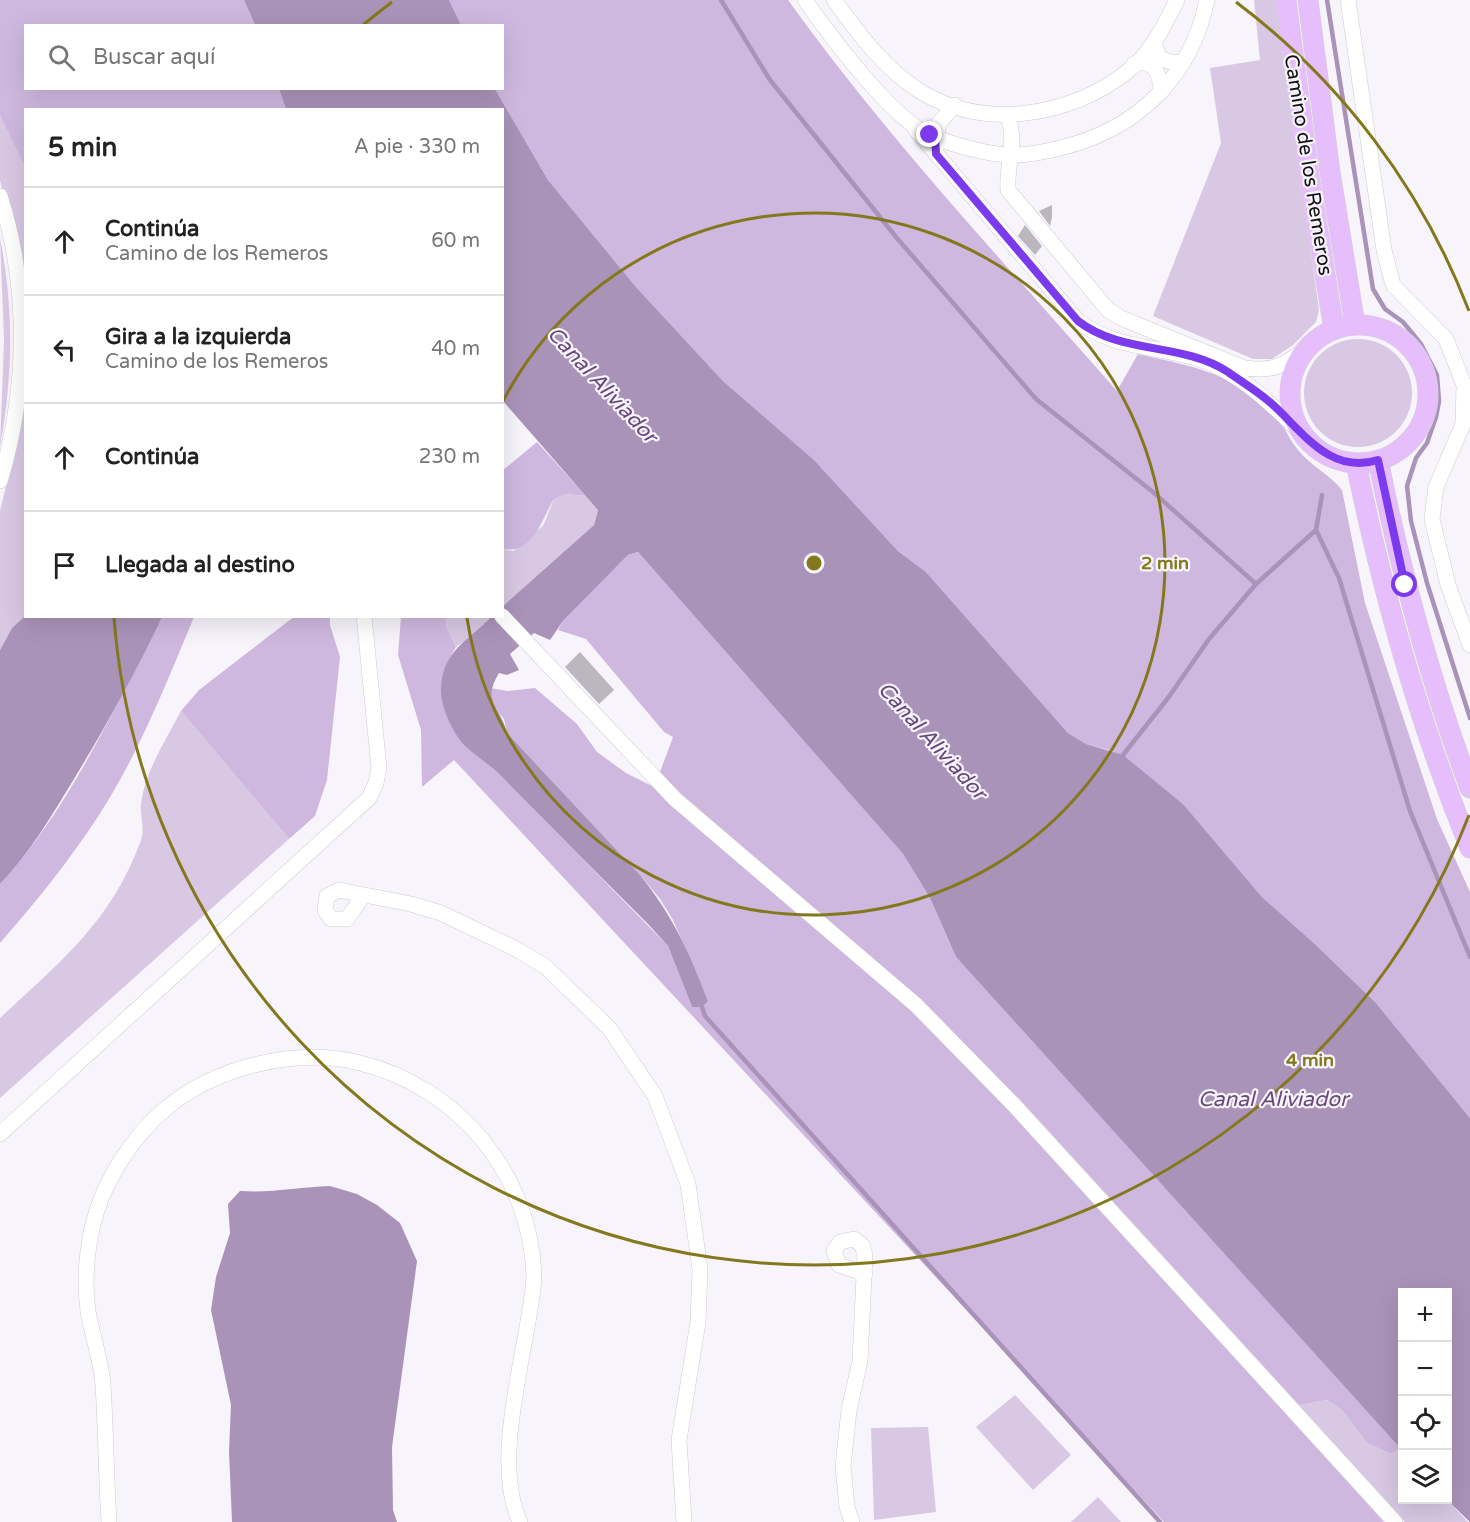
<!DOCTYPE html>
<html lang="es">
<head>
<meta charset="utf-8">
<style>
  :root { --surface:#fff; --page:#f2f2f2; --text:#222; --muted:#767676; --line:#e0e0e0 }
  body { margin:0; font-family:"Varela Round",sans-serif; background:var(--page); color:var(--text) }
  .controls { position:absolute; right:18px; bottom:18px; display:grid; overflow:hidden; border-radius:0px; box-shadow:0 6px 24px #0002 }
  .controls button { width:54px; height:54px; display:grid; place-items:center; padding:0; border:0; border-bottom:2px solid var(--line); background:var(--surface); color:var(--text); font:30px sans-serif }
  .stop { position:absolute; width:18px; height:18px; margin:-14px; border:4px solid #7c3aed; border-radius:50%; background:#fff }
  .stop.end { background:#7c3aed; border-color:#fff; box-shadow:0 2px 6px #0008 }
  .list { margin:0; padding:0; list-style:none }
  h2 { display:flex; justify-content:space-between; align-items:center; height:78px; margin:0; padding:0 24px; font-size:26px }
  h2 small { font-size:20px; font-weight:400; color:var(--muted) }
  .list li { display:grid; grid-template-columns:39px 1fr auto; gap:18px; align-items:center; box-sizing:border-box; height:108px; padding:0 24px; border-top:2px solid var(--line) }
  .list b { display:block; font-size:22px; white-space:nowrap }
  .list p { margin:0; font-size:20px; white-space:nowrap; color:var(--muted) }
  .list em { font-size:20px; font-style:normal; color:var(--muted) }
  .icon { flex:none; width:33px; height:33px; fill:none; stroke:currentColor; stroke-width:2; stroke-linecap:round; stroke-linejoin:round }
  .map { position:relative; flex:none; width:1470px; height:1522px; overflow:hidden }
  .search { position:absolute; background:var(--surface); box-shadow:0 6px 24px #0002; left:24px; top:24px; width:480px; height:66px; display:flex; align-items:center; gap:15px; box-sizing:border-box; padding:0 21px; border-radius:0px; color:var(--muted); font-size:22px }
  .panel { position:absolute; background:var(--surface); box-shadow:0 6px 24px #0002; left:24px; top:108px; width:480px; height:510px; border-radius:0px }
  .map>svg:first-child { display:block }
  .green { fill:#d8c8e3 }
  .forest { fill:#cfb8df }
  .water { fill:#aa93b9 }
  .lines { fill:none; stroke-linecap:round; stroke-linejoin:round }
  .stream { stroke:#aa93b9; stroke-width:4.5 }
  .building { fill:#bbb7be }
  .minor-casing { stroke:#cfcbd1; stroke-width:16 }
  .major-casing { stroke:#d4d4d4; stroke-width:21 }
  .minor { stroke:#fff; stroke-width:15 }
  .major { stroke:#e5befb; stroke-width:20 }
  .route { stroke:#7c3aed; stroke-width:8 }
  .ring { fill:none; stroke:#84781d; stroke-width:3 }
  .labels { text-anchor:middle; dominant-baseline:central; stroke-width:4.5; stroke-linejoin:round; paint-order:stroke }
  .street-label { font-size:20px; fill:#111012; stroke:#f8f4fb }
  .water-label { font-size:21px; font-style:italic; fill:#68487c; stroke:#f8f4fb }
  .centre { fill:#84781d; stroke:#f8f4fb; stroke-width:3 }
  .ring-label { font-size:18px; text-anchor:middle; font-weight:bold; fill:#84781d; stroke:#f8f4fb; stroke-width:4.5; stroke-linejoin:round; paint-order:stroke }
</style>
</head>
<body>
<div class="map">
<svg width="1470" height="1522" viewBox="0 0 1470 1522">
  <rect width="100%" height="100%" fill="#f8f4fb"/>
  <!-- green -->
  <g class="green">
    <polygon points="1254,0 1276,0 1319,310 1316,322 1293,345 1272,359 1253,359 1153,316 1221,143 1210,68 1260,60"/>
    <polygon points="0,116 25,167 25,293 0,180"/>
    <path d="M0,238C14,308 13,377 0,447L4,340Z"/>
    <circle cx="1358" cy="393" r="54"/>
    <polygon points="25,373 25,616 12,628 0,650 0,511 20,426"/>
    <polygon points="566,494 586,496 598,509 594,525 504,605 503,549 513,551 543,526 554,499"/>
    <polygon points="447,617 491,617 475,634 456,647 446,626"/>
    <path d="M181,711L289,839L0,1098V1018C60,962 112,921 141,840C145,829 140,815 141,804C145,771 166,740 181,711Z"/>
    <polygon points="1015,1395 1071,1455 1033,1490 976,1427"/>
    <polygon points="1327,1400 1342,1410 1367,1443 1391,1454 1401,1448 1402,1450 1402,1500 1447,1500 1468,1522 1405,1522 1299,1405"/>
    <polygon points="928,1427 936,1512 874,1520 871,1428"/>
    <polygon points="1098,1497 1121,1522 1071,1522"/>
  </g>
  <!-- forest -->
  <g class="forest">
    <polygon points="0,0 244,0 255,25 26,26 26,88 279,89 286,109 26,110 25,167 0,116"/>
    <path d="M449,0H788C887,138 1005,263 1117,391L1138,354C1190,366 1226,371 1269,408C1282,419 1287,437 1298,450C1311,466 1329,474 1342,490L1365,603L1437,819L1470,892V1118L1376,1003L1316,945L1262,897L1184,805L1112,751L1086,744L1068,733L926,572L898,551L814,460L723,381L636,287L548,180L495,89L502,88V26L461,25Z"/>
    <path d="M537,442L586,496L566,494L554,499C541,520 534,554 503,549V470Z"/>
    <polygon points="638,552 903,854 930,898 956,957 1401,1448 1391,1454 1367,1443 1342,1410 1327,1400 1299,1405 1024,1104 912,992 677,793 660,772 673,737 664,732 586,639 558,630 563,621 628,555"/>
    <polygon points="295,616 330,617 330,625 340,657 327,780 315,816 289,839 181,711 199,690"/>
    <path d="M162,617H194C166,684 139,753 99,815C70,860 35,903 0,943V884C67,813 117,703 162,617Z"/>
    <polygon points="401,617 447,617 446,626 456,647 448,661 441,688 447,714 460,740 501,776 668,946 692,1007 708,1001 673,920 660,899 640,875 507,733 504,719 493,706 490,688 508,691 535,688 577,724 597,752 626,773 652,786 915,1013 1021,1121 1384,1522 1164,1522 454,760 422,787 421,730 398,655"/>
  </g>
  <!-- water -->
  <g class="water">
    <polygon points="244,0 449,0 461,25 255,25"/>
    <path d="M279,89H495L548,180L636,287L723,381L814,460L898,551L926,572L1068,733L1086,744L1123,755L1184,805L1262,897L1316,945L1376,1003L1470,1118V1522L1447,1500L1448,1292H1402V1450L956,957L930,898L903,854L638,552L628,555L563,621L550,640L534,633L510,654L519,670L507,675L499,673C481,703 501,706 507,733L640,875C673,916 689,952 708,1001L702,1007H692L668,946L648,924C598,874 549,825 500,775C489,764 467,750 459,739C450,725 440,705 441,688C443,649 469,641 491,617L502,616L503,606L594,525L598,510L503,401L502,110L286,109Z"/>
    <path d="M25,616L162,617C136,672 106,726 74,779C52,815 30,853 0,884V650L12,628Z"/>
    <path d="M330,1186L357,1194L377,1205L400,1223L417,1261L392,1447L393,1510L397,1522H232L229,1451L231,1405L211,1310L216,1277L230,1233L228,1204L240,1191C271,1193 300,1187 330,1186Z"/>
  </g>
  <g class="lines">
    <!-- stream -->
    <g class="stream">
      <polyline points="721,0 770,80 896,237 1036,399 1153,492 1256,584"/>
      <polyline points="1327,0 1373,289 1385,309 1403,322 1421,344 1437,375 1439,401 1436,417 1427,443 1416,458 1407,486 1411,521 1427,583 1470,718"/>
      <polyline points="1322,495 1316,530 1339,578 1410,811 1470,957"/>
      <polyline points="1123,755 1168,698 1209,639 1256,584 1316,530"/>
      <polyline points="702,1007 705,1016 1160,1522"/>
    </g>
  </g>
  <!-- building -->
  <g class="building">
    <polygon points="1052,205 1052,217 1050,226 1039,211"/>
    <polygon points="1025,225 1042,246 1035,255 1018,236"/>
    <polygon points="580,652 614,690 599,704 565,667"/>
  </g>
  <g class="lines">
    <!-- minor casing -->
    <g class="minor-casing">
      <g id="minor">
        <path d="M805,0C830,36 892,119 931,136C951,144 989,155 1010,155C1027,156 1044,152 1060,148C1136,130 1191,78 1207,0"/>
        <path d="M834,0C859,34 882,66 918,90C982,131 1071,117 1128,71C1151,53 1164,26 1177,0"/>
        <polyline points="1348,0 1384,250 1393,285 1446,339 1464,385 1463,424 1436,487 1432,519 1448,585 1470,645"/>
        <polyline points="1154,42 1159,58 1174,63 1184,61"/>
        <path d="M1134,64C1154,58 1161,75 1161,92"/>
        <path d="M1007,116C1018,140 1006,165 1008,190L1108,310L1121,318L1244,368C1273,372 1283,366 1306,349"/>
        <path d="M916,130L1078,321C1111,347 1152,346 1192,357C1237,369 1272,404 1304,436"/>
        <polyline points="936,146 938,124 955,105"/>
        <path d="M0,196C29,287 28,389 0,481"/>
        <polyline points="502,616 675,799 916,1005 1013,1104 1395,1522"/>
        <polyline points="363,896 347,919 331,919 325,910 327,896 339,890 411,904 441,913 518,950 546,967 609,1028 655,1096 688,1184 700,1269 698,1322 679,1440 684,1522"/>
        <polyline points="0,1134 369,798 376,783 379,768 364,616"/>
        <path d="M109,1522C106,1476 106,1431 103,1385C101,1360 92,1335 88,1311C83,1275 88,1232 101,1199C114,1167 137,1133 164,1110C214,1067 296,1047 360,1063C459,1087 532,1176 534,1278C529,1347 490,1458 520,1522"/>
        <polyline points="852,1522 847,1507 843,1466 849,1410 860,1361 865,1255 862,1245 854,1239 840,1242 834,1251 839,1265 865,1274"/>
      </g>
    </g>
    <!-- major casing -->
    <g class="major-casing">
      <g id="major">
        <polyline points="1286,0 1309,175 1334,330"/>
        <polyline points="1308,0 1330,172 1355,325"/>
        <circle cx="1359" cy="394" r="69"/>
        <path d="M1378,460C1401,572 1430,681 1470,788"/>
        <path d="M1356,463C1383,595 1419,723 1470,848"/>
      </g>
    </g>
    <!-- minor -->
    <use href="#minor" class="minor"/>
    <!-- major -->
    <use href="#major" class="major"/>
  </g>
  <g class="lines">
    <!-- route -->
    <path class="route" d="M930,135L935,137L936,154L1078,321C1122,355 1182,342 1228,372C1242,382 1259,392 1272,404C1303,432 1330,475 1378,460L1405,585"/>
  </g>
  <!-- distance rings -->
  <g class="ring">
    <path d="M503 401A351 351 0 1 1 467 618"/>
    <path d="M1469 815A702 702 0 0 1 114 618M363 25A702 702 0 0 1 392 2M1236 2A702 702 0 0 1 1469 311"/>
  </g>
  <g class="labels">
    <!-- street labels -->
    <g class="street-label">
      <text transform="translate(1308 165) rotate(81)">Camino de los Remeros</text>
    </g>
    <!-- water labels -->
    <g class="water-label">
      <text transform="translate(602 385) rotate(47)">Canal Aliviador</text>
      <text transform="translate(932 741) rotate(48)">Canal Aliviador</text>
      <text x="1273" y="1099">Canal Aliviador</text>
    </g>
  </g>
  <circle cx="814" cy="563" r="9" class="centre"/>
  <g class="ring-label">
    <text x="1165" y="569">2 min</text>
    <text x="1310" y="1066">4 min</text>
  </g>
</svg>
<div class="controls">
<button>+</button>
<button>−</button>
<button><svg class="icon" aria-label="locate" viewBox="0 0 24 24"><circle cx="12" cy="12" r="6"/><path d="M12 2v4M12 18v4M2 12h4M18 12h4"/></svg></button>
<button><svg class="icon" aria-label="layers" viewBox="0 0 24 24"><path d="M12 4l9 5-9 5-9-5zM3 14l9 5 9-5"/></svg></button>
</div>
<div class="stop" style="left:1405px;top:585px"></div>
<div class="stop end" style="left:930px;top:135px"></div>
<div class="search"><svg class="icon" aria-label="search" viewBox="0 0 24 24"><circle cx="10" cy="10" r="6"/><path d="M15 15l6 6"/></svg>Buscar aquí</div>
<section class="panel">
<h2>5 min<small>A pie · 330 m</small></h2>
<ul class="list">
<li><svg class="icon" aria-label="ahead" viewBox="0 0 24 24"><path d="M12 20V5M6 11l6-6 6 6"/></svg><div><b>Continúa</b><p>Camino de los Remeros</p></div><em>60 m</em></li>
<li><svg class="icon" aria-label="left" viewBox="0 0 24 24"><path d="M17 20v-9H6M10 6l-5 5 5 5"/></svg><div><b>Gira a la izquierda</b><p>Camino de los Remeros</p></div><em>40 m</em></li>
<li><svg class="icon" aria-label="ahead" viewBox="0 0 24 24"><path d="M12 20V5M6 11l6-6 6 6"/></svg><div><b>Continúa</b></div><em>230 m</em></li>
<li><svg class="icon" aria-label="arrive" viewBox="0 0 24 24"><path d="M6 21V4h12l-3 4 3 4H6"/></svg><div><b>Llegada al destino</b></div></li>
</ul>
</section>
</div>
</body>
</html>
